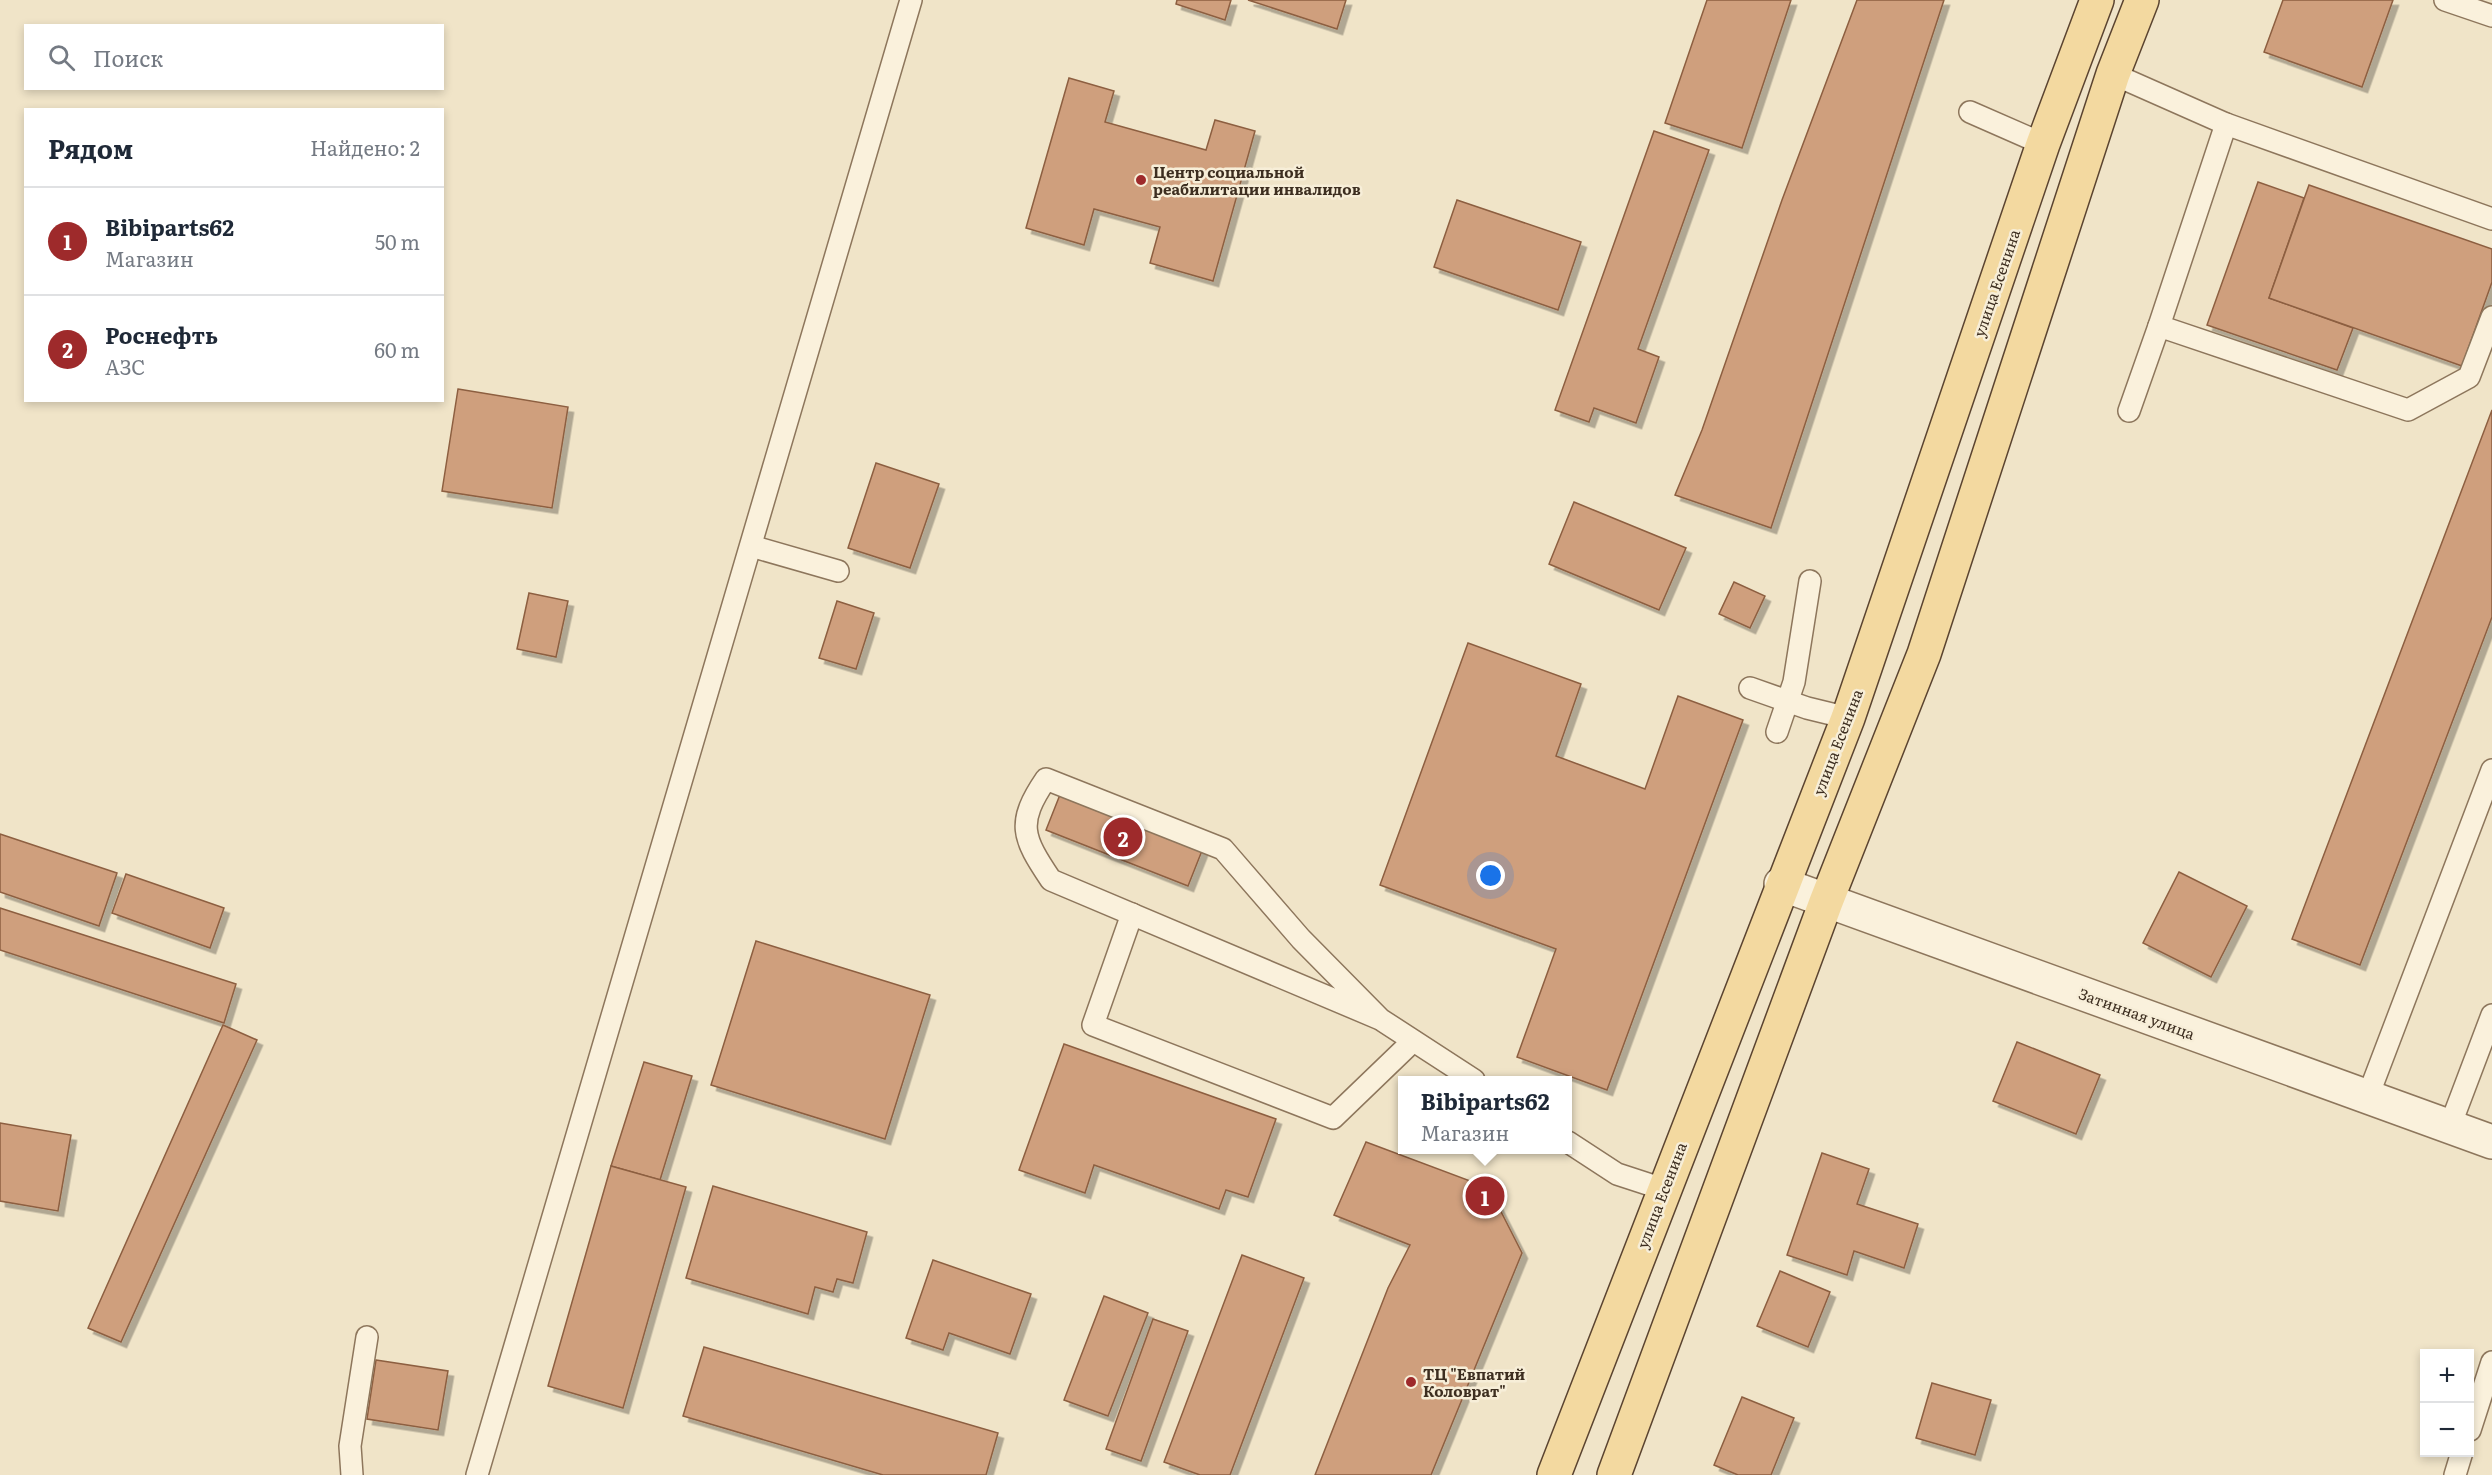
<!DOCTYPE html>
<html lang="ru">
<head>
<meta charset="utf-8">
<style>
  :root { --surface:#fff; --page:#f6f6f7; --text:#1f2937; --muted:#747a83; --line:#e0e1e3; --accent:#9e2a2b }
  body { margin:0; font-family:Literata,serif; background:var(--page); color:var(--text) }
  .controls { position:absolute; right:18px; bottom:18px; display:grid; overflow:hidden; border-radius:0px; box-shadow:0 3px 9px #0003 }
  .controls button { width:54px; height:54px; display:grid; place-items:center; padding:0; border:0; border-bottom:2px solid var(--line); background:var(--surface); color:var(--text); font:30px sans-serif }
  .you { position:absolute; left:1491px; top:876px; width:21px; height:21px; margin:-15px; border:4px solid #fff; border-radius:50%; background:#1a73e8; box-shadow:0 0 0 9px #1a73e833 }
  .badge { display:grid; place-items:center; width:39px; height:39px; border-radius:50%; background:var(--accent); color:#fff; font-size:20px; font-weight:700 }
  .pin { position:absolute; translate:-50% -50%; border:3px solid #fff; box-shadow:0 2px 6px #0006 }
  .popup { position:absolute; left:1398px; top:1076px; width:174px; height:78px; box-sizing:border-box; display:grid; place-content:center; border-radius:0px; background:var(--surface); filter:drop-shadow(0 2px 4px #0005); font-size:20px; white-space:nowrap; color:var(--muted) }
  .popup b { font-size:22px; color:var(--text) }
  .popup::after { content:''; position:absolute; left:50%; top:100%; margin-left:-12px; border:12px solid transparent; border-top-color:var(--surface) }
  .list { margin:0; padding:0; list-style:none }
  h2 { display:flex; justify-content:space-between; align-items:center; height:78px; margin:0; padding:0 24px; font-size:26px }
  h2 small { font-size:20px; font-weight:400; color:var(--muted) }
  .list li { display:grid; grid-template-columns:39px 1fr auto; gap:18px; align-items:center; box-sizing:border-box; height:108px; padding:0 24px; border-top:2px solid var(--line) }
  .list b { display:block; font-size:22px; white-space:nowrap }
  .list p { margin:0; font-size:20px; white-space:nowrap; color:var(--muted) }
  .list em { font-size:20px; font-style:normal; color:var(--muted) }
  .icon { flex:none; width:33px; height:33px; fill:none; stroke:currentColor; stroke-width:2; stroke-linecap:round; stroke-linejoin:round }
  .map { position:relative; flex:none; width:2492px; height:1475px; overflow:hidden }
  .search { position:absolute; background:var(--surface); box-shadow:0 3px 9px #0003; left:24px; top:24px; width:420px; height:66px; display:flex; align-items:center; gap:15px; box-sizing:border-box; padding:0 21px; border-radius:0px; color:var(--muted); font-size:22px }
  .panel { position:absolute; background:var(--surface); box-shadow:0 3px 9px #0003; left:24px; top:108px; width:420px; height:294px; border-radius:0px }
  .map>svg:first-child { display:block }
  .building { fill:#cf9f7d; stroke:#8d5f41; stroke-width:1.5; filter:url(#shadow) }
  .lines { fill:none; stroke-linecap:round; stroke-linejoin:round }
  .service-casing { stroke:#8d765c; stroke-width:24 }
  .minor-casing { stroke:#8d765c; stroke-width:36 }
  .primary-casing { stroke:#5b4430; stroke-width:36 }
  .service { stroke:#faf1dc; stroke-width:21 }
  .minor { stroke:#faf1dc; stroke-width:33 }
  .primary { stroke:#f3d9a0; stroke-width:33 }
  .poi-dot { fill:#9e2a2b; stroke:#f7eed8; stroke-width:2 }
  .labels { text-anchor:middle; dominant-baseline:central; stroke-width:5; stroke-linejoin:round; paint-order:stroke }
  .poi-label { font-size:15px; font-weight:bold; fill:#3d2e20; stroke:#f7eed8; text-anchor:start }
  .street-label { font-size:15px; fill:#3d2e20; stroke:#f7eed8 }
</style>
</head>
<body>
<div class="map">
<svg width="2492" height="1475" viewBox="0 0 2492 1475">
  <defs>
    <filter id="shadow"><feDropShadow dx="5.5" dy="5.5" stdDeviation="0" flood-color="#0004"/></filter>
  </defs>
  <rect width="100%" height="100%" fill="#f0e4c8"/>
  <!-- building -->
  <g class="building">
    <polygon points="1177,0 1231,0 1225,20 1176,4"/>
    <polygon points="1248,0 1346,0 1337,29"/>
    <polygon points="1707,0 1791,0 1742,148 1665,123"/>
    <polygon points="1857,0 1944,0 1771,528 1675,495 1702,430 1782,200"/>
    <polygon points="2283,0 2393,0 2362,87 2264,52"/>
    <polygon points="1069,78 1114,91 1105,122 1206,150 1215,120 1255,131 1213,281 1150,263 1160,227 1094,209 1084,245 1026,228"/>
    <polygon points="1654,131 1709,150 1638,349 1659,357 1636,423 1594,408 1589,422 1555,410"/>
    <polygon points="2258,182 2304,198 2269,298 2353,328 2337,370 2207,325"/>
    <polygon points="2309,185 2492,249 2492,282 2462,366 2269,298"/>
    <polygon points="1457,200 1581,242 1558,310 1434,267"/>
    <polygon points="458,389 568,407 552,508 442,491"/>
    <polygon points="2492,410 2492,617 2360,965 2292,939"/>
    <polygon points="876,463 939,484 910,568 848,548"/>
    <polygon points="1574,502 1686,548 1659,610 1549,564"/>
    <polygon points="1734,582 1765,596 1750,628 1719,614"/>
    <polygon points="529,593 568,601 556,657 517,649"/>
    <polygon points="837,601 874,613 856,669 819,658"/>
    <polygon points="1468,643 1581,684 1556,756 1645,789 1678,696 1743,720 1607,1090 1517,1057 1556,949 1380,885"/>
    <polygon points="1067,777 1209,833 1188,886 1046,830"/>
    <polygon points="0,834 117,873 99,926 0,892"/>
    <polygon points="2179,872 2247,906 2211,977 2143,943"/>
    <polygon points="126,874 224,908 210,948 112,913"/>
    <polygon points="0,908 236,984 224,1023 0,950"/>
    <polygon points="756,941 930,995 885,1139 711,1085"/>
    <polygon points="223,1025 257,1040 121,1342 88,1328"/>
    <polygon points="2017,1042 2100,1075 2076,1134 1993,1101"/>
    <polygon points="1064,1044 1276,1119 1248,1197 1226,1190 1219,1209 1094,1165 1085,1193 1019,1170"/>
    <polygon points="644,1062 692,1076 660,1180 611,1166"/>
    <polygon points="0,1123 71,1135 58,1211 0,1201"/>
    <polygon points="1366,1142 1489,1188 1522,1253 1431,1475 1315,1475 1388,1288 1410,1245 1334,1215"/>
    <polygon points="1822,1153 1869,1169 1857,1204 1918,1224 1904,1268 1854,1251 1847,1275 1787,1255"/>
    <polygon points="611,1166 686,1187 623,1408 548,1386"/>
    <polygon points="713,1186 867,1232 853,1283 837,1279 833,1292 815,1287 808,1314 686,1278"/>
    <polygon points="1242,1255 1304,1278 1230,1475 1200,1475 1164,1462"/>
    <polygon points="933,1260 1031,1294 1010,1354 949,1333 943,1350 906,1338"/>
    <polygon points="1780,1271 1830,1292 1808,1347 1757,1326"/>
    <polygon points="1104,1296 1148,1313 1108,1416 1064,1400"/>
    <polygon points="1153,1319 1188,1331 1141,1461 1106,1449"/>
    <polygon points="704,1347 998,1433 986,1475 883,1475 683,1416"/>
    <polygon points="376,1360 448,1371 438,1430 367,1419"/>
    <polygon points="1932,1383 1991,1400 1975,1455 1916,1438"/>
    <polygon points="1742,1397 1794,1418 1771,1475 1738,1475 1714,1465"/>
  </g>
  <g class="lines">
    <!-- service casing -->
    <g class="service-casing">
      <g id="service">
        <polyline points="2445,0 2492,16"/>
        <polyline points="2113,74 2226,124 2159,326"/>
        <polyline points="1970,112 2043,144"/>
        <polyline points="2226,124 2492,219"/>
        <polyline points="2129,411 2159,326 2408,410 2469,377 2492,317"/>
        <polyline points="751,546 838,571"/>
        <polyline points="1750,688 1807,708 1848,718"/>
        <polyline points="1777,732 1794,682 1810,581"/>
        <polyline points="1132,914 1093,1025 1333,1118 1413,1041"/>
        <path d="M1380,1019L1301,939L1223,849L1046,779C1016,823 1022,837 1051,880L1380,1019L1474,1080"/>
        <polyline points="2368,1096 2492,770"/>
        <polyline points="2450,1126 2492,1015"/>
        <polyline points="1568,1142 1617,1174 1663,1189"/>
        <polyline points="2470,1430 2492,1362"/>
        <polyline points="352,1475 350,1446 367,1337"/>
        <polyline points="477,1475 911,0"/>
        <polyline points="2455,1475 2462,1452"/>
      </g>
    </g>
    <!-- minor casing -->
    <g class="minor-casing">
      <polyline id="minor" points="1781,884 2492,1142"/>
    </g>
    <!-- primary casing -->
    <g class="primary-casing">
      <g id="primary">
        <polyline points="1554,1475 1848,718 2043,144 2097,0"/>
        <polyline points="1614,1475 1826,902 1924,654 2113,74 2142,0"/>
      </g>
    </g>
    <!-- service -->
    <use href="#service" class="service"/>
    <!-- minor -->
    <use href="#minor" class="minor"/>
    <!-- primary -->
    <use href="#primary" class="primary"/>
  </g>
  <!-- markers -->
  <g class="poi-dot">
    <circle cx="1141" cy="180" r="6"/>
    <circle cx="1411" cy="1382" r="6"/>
  </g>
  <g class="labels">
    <!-- poi labels -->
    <g class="poi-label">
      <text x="1153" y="171">Центр социальной<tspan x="1153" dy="17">реабилитации инвалидов</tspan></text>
      <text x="1423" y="1373">ТЦ "Евпатий<tspan x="1423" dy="17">Коловрат"</tspan></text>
    </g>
    <!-- street labels -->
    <g class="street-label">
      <text transform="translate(1996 283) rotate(-71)">улица Есенина</text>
      <text transform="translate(1837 742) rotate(-69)">улица Есенина</text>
      <text transform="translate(2137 1013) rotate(20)">Затинная улица</text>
      <text transform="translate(1661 1195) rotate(-69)">улица Есенина</text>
    </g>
  </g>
</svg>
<div class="controls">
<button>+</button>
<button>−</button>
</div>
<div class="you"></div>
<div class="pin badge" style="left:1485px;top:1196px">1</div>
<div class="popup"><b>Bibiparts62</b>Магазин</div>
<div class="pin badge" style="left:1123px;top:837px">2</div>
<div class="search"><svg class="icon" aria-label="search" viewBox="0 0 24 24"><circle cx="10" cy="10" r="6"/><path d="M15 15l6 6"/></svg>Поиск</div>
<section class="panel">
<h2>Рядом<small>Найдено: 2</small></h2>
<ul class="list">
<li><span class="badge">1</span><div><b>Bibiparts62</b><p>Магазин</p></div><em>50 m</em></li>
<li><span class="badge">2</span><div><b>Роснефть</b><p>АЗС</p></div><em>60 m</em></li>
</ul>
</section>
</div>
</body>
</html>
